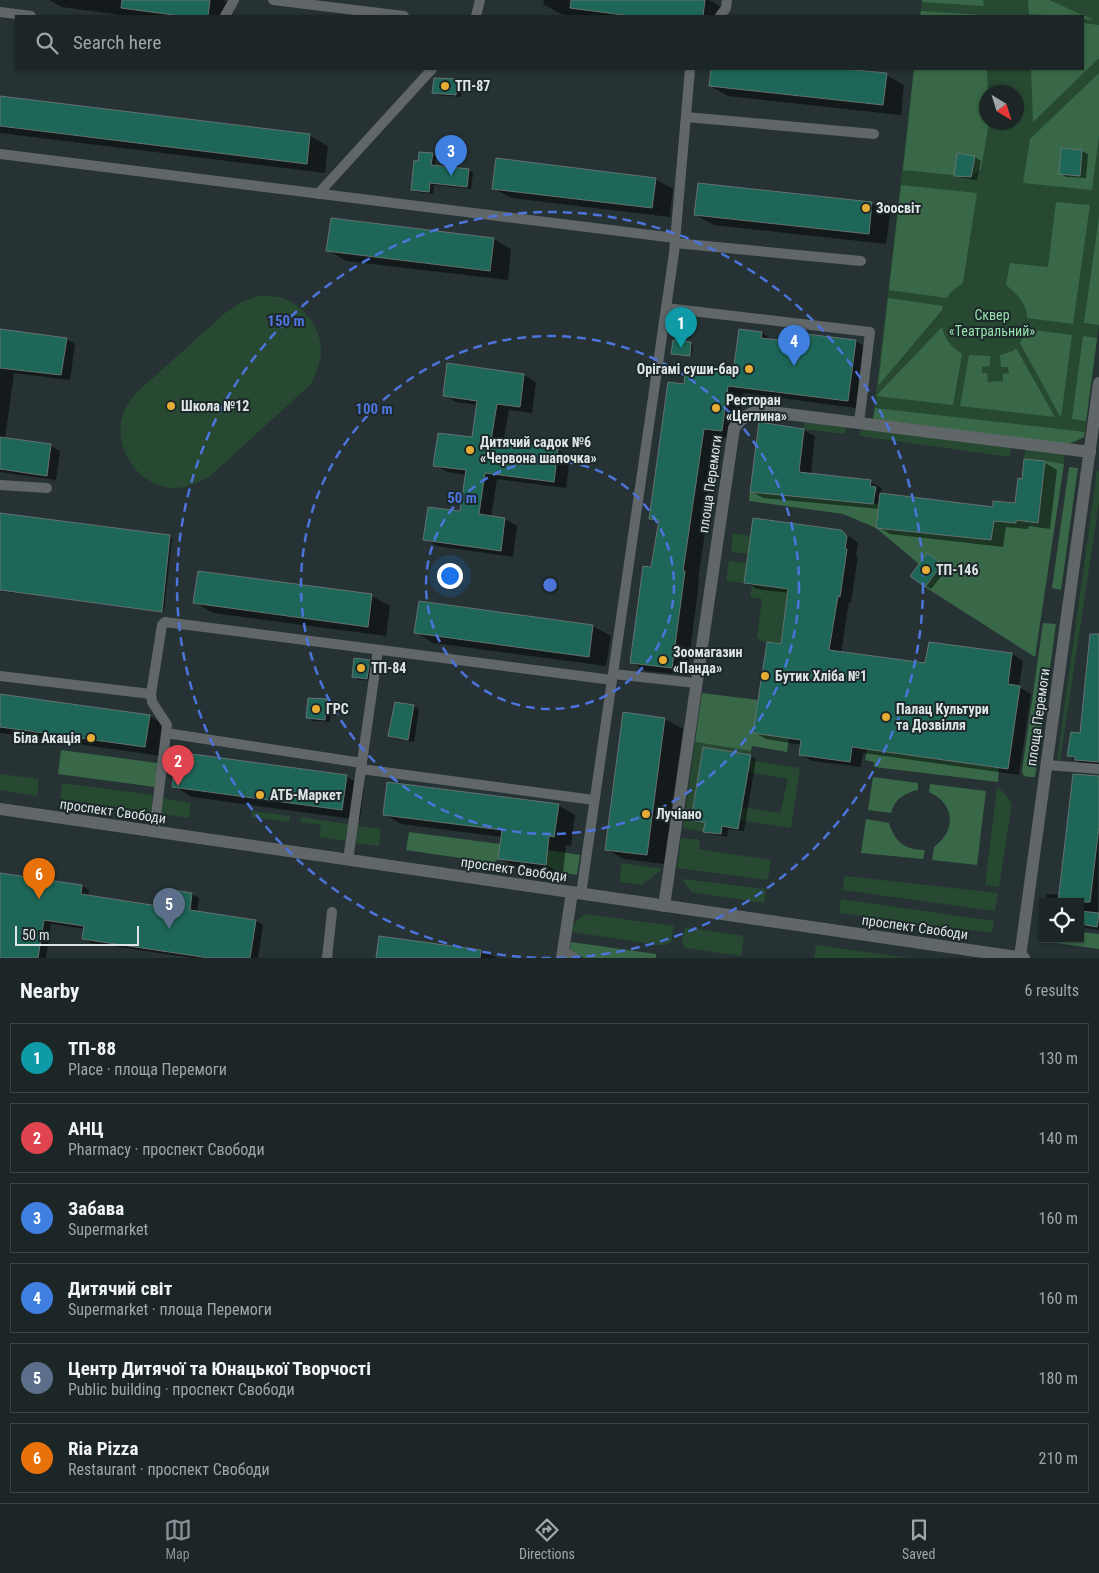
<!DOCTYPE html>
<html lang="en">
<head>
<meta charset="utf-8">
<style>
  :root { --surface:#1c2626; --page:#293232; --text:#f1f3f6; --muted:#a0a5a7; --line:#3a4343; --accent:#8c9099 }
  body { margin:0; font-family:"Roboto Condensed",sans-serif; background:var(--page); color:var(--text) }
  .controls { position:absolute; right:15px; bottom:15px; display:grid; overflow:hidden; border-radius:0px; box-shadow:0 1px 4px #0004 }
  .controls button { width:45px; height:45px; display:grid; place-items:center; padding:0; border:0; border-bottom:1px solid var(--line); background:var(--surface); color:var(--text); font:25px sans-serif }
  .compass { position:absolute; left:979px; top:85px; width:45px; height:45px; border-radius:50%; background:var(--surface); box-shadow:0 1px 4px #0004; rotate:142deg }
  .scale { position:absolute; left:15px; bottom:12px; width:124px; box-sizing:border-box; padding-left:5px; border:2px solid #dde5e5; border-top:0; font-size:14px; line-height:18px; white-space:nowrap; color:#dde5e5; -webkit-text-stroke:4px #1c2829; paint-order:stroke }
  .you { position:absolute; left:449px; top:575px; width:18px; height:18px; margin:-12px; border:4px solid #fff; border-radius:50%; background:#1a73e8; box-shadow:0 0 0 8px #1a73e833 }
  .badge { display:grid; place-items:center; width:32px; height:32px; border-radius:50%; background:var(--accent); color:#fff; font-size:16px; font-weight:700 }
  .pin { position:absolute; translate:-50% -41px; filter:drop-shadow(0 1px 2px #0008) }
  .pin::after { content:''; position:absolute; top:26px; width:18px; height:15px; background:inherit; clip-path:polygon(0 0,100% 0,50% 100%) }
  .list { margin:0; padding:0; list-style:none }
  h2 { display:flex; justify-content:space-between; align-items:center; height:65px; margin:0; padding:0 20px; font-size:21px }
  h2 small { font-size:16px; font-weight:400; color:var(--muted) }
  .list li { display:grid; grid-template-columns:32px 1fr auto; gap:15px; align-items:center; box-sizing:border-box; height:70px; margin:0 10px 10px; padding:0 10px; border:1px solid var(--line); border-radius:0px }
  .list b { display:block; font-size:19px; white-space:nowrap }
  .list p { margin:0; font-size:16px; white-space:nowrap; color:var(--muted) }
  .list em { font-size:16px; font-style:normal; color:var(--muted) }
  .icon { flex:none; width:28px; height:28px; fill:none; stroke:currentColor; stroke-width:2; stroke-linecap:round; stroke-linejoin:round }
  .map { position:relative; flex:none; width:1099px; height:958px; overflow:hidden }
  .search { position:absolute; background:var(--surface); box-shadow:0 1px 4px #0004; left:15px; right:15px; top:15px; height:55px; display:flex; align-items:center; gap:12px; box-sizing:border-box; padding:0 18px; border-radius:0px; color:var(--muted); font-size:19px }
  .sheet { height:545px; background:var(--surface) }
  nav { display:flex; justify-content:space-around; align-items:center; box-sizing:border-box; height:70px; border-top:1px solid var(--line); background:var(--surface); font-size:14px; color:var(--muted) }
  nav a { display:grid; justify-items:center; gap:2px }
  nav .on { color:var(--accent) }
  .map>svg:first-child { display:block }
  .green { fill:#274932; fill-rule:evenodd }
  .forest { fill:#386847 }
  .shadow { fill:#0007 }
  .building { fill:#1e6758; stroke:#64726e }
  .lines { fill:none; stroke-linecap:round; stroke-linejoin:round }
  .lane { stroke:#616769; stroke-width:10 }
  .street { stroke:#616769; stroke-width:12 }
  .ring { fill:none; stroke:#4d74db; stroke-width:2.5; stroke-dasharray:9 6 }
  .poi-dot { fill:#e6ad36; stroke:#1c2829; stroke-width:2 }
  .labels { text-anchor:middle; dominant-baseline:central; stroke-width:4; stroke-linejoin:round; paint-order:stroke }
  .poi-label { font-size:14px; font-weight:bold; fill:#dde5e5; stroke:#1c2829; text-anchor:start }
  .park-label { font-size:14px; fill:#96e0ac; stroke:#1c2829 }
  .street-label { font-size:14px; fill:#dde5e5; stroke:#1c2829 }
  .centre { fill:#4d74db; stroke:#1c2829; stroke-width:2.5 }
  .ring-label { font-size:15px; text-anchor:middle; font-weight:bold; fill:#4d74db; stroke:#1c2829; stroke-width:4; stroke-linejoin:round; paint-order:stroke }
</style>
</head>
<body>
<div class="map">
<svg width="1099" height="958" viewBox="0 0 1099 958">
  <rect width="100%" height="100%" fill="#263233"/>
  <!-- green -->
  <g class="green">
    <path d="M922,0H1099V326L1085,432L1084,437L1077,441L873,419L914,69H1083V16H920ZM986,92H1016V122H986Z"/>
    <path d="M259,296C265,296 273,296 279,297C302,303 321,326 321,351C321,363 316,373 311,384L209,477C199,482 189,487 177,488C138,489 109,445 125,410C127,404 132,399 135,394L225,313L241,302Z"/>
    <polygon points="804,421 846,426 845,434 804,429"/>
    <polygon points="861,428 1011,448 1010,457 860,436"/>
    <polygon points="1025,449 1065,454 1064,464 1024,459"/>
    <polygon points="1097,470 1099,471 1099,503 1060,761 1057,761"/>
    <polygon points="733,533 751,536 748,554 731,552"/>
    <polygon points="729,561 747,563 744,583 726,581"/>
    <polygon points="752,584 788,589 781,644 761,641 757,637 762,599 750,597"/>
    <polygon points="695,742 751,751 750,755 703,747 691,820 705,823 703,832 683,828"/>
    <polygon points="750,760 800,768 791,828 740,820 742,807 780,813 788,779 747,772"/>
    <polygon points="0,774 39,779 37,796 0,790"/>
    <polygon points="62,783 153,795 151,812 60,799"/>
    <polygon points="997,787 1005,794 1012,804 999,887 985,885"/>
    <polygon points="162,798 191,803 189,818 161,814"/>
    <polygon points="252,811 290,816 289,822 251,817"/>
    <polygon points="301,817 348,824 345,841 319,837 321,825 300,822"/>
    <polygon points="358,826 381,829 379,846 356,843"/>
    <polygon points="681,838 700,840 699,849 771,860 768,880 677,868"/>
    <polygon points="621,863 663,869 642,885 620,882"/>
    <polygon points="845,876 998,893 995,911 842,890"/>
    <polygon points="682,879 766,889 764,903 691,892"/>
    <polygon points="841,899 994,921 992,933 839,913"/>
    <path d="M586,914L674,926L671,942L666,945H658L572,932C573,923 578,919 586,914Z"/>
    <polygon points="685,927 744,936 741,956 686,948 682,943"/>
    <polygon points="816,945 909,958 814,958"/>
  </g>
  <!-- forest -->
  <g class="forest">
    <polygon points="922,0 983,0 984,6 922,2"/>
    <polygon points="1028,0 1049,0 1094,20 1083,19 1083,16 1055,16 1029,14"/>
    <polygon points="921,11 984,15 984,16 920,16"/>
    <polygon points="1083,23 1099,25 1099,58 1033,122 1031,69 1083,69"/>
    <polygon points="914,69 987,69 988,92 986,92 986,122 989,123 981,169 971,177 903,170"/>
    <polygon points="1099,73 1099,137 1092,190 1023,183 1030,139"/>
    <polygon points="901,185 977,193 963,283 950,293 947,298 889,290"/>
    <path d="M1056,202L1090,205L1073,324L1027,318C1027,303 1017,294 1006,285L1010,263L1048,267Z"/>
    <polygon points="1099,217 1099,325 1084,323"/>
    <polygon points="888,298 943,306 942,310 878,386"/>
    <path d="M942,327C945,340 951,347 962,354L953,405L876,396Z"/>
    <polygon points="1026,329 1072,335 1061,418 1020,343"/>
    <polygon points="1083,336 1097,338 1086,421 1072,419"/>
    <polygon points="1016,348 1055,417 960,406 969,355 990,356 990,366 982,367 982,373 987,373 988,382 1003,381 1003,374 1009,373 1008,367 1001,367 1000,355 1013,351"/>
    <polygon points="875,408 1085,432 1084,437 1069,444 873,419"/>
    <polygon points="1045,461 1064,464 1035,657 925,587 942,564 927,553 919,564 876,528 843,514 749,501 750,492 879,504 877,528 991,540 994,521 1016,523 1016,520 1038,522"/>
    <polygon points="1069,467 1078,468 1061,590 1052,588"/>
    <polygon points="1043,623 1056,624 1035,777 1029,777 1024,776 1022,771"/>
    <polygon points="702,693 758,700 754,733 789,738 787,752 752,746 751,751 695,742"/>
    <polygon points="867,749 999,768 998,782 874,767 874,762 865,760"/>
    <polygon points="61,750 157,763 155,787 58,774"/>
    <path d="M873,777L918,783V790C904,793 895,799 891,813L868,810Z"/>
    <path d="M930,784L986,791L977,865L932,860L934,847C957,830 955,804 929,792Z"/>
    <path d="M866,819L889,823C895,842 905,850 925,850L923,859L861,853Z"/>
    <polygon points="409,832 500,844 498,859 494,863 406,850"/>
    <polygon points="548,850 580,855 577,875 558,872 546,865"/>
    <polygon points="1080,932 1099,934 1099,949 1049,942 1046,939 1080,939"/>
    <polygon points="571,942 656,954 656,958 584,958 570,949"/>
  </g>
  <!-- shadow -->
  <g class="shadow">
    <polygon points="49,0 223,0 229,3 227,16 128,16 62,7"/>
    <polygon points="544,0 709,0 723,8 722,16 575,16 561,14 543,4"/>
    <polygon points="712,69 833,69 886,75 904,85 901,115 728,96 710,86"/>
    <polygon points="456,81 462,84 461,97 439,95 433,92"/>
    <polygon points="0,97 310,136 328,146 325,173 0,133"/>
    <polygon points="1082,151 1088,154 1086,178 1066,177 1060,173"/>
    <polygon points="432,154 436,157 435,166 469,170 473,173 471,189 434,185 433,194 417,192 412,190"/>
    <polygon points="958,155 975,157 981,161 977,180 962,178 956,175"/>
    <polygon points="655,179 673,189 670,217 511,198 493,188"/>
    <polygon points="872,203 890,214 886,244 714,225 696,215"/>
    <polygon points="494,239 511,249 508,280 346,261 328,250"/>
    <polygon points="0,330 66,339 75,344 70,380 14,373 5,439 51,446 60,451 56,480 0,472"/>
    <polygon points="762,333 775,341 806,345 808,335 856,341 871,350 863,409 743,393 737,439 719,437 698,580 699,581 687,675 646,671 631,662 652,569 659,523 650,518 685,386 734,374"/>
    <polygon points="691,343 693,345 692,356 673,354"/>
    <polygon points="524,375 536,382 532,413 509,410 503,443 558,450 570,457 566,488 497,479 491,517 505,519 517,526 513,557 437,546 425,539 461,513 467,475 447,472 435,465 473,439 478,405 456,402 444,395"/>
    <polygon points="803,430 815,436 811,474 870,482 882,488 881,492 887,495 994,508 1016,505 1023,480 1044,462 1057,470 1050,529 1029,526 1028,529 1006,527 1003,547 890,534 878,527 880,509 763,498 751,491"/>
    <polygon points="0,514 172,538 164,612 0,591"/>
    <polygon points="840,531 852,538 858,543 856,556 858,557 851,602 849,602 841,653 926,665 1012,654 1023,661 1019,687 1031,694 1019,775 863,753 861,767 812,761 800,754 802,745 766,739 755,733 782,645 789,593 757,589 745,582"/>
    <polygon points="933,558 947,569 931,589 926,586"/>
    <polygon points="199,572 372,596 390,606 386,636 213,613 195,602"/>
    <polygon points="593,626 611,636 606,666 433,643 415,632"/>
    <polygon points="1099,635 1099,769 1083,764 1068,756 1081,734"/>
    <polygon points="369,661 375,664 373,681 359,680 353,676"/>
    <polygon points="0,695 150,716 166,725 161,756 0,733"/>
    <polygon points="326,701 332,704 330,722 313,721 307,717"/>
    <polygon points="414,706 419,710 414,742 395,739 390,736"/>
    <polygon points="665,719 683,729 664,864 624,859 606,849"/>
    <polygon points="750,756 756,759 744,831 728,829 727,837 711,834 705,831 706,824 698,823 692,820"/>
    <polygon points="346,776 364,787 360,820 192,797 174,786"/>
    <polygon points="1099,777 1098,914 1099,930 1080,927 1080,902 1046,902 1047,894 1060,895"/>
    <polygon points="558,805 575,815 571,846 566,845 563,874 516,868 500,858 502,837 401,824 384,814"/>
    <polygon points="0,874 82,886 89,890 88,897 165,908 192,894 199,898 197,912 256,921 263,925 258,958 193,958 91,943 84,938 85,929 51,924 46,958 0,958"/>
    <polygon points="380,937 486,952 497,958 377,958"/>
  </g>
  <!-- building -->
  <g class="building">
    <polygon points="122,0 210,0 208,16 181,16 121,8"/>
    <polygon points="571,0 705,0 703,16 631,16 570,8"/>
    <polygon points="711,69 844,69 887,73 883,105 709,86"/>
    <polygon points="434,78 457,79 456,95 432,93"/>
    <polygon points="0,96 310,134 307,164 0,126"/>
    <polygon points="1061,148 1082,150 1080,176 1059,174"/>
    <polygon points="419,152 433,153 431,165 469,169 467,187 430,183 429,192 411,190 414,160 418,161"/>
    <polygon points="957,153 975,156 971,177 954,176"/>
    <polygon points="496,158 656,178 652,208 492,189"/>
    <polygon points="698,183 872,202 869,234 694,215"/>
    <polygon points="331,218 494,238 490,271 326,251"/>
    <polygon points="0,329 67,338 61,375 0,368"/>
    <polygon points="739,329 762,332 761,338 805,343 806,334 856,340 848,401 728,386 722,431 704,429 683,571 685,571 672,668 630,663 643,566 651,567 659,520 649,519 668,382 684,384 686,367 733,373"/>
    <polygon points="673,340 691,342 690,356 671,354"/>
    <polygon points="447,363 524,374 520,407 497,404 491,440 558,449 554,482 485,473 479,514 505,518 501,551 423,540 428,507 460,511 466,470 433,466 438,433 472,437 477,401 443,396"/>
    <polygon points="759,422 804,429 799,472 871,480 870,486 876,487 873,504 750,492"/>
    <polygon points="0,437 51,444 47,476 0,469"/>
    <polygon points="1024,459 1045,461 1038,523 1016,520 1016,523 994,521 991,540 876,528 880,493 993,507 993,501 1015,503 1018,478 1022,479"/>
    <polygon points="0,513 170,535 162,612 0,590"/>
    <polygon points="753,518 841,530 847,536 845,549 847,549 840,597 838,596 829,650 925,663 929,642 1012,653 1008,684 1020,686 1008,769 852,747 850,762 799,755 801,740 753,733 767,642 781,644 788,589 744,583"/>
    <polygon points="927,553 942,564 925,587 910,576"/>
    <polygon points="198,571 372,594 368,627 193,603"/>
    <polygon points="419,601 593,625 589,657 414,633"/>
    <polygon points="1090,634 1099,634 1099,762 1075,760 1075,757 1067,756 1071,732 1080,733"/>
    <polygon points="354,658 370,660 367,679 352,677"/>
    <polygon points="0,694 150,715 145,747 0,727"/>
    <polygon points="308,698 327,699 325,720 306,718"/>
    <polygon points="395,702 414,705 408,740 388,736"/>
    <polygon points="623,712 665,718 647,855 605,850"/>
    <polygon points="703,747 751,755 738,829 722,826 721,834 703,832 705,823 691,820"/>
    <polygon points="177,752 347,775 342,810 172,787"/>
    <polygon points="1073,774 1099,776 1099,826 1090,902 1058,902"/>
    <polygon points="387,782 559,804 554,837 549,836 546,865 498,859 502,830 383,815"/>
    <polygon points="0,873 82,885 81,894 164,907 167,889 192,893 190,910 256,920 250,958 209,958 82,939 84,926 44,920 38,958 0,958"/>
    <polygon points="1080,911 1099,913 1097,927 1080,924"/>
    <polygon points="379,936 481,950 480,958 376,958"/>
  </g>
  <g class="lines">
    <!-- lane -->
    <g class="lane">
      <polyline points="273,0 404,16"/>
      <polyline points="0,12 31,16"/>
      <polyline points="225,16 234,0"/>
      <polyline points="476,16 480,0"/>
      <polyline points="720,16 726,8 727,0"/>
      <polyline points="686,117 874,134"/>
      <polyline points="0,154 675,238"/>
      <polyline points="318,194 432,69"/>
      <polyline points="675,243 861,261"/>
      <polyline points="666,308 870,332 859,423"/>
      <polyline points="0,485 47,488"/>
      <polyline points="613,674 696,683"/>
      <polyline points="0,676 151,694"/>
      <polyline points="166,733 362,763"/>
      <polyline points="1047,765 1099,769"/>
      <polyline points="361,769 594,800"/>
      <polyline points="154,832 167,725 152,702 151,694 162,625 165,622 612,680"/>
      <polyline points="348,860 378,650"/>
      <polyline points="581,894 674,253 690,69"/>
      <polyline points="563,951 575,958"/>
      <polyline points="327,958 332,912"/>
    </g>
    <!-- street -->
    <g class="street">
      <polyline points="0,809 1024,958"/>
      <path d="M664,906L734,428C741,417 750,412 763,411L1090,452"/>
      <polyline points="1020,957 1099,383"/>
      <polyline points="562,958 572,892"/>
    </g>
  </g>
  <!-- distance rings -->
  <g class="ring">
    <circle cx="550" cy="585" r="124"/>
    <circle cx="550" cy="585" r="249"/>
    <circle cx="550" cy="585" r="373"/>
  </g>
  <!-- markers -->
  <g class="poi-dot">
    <circle cx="445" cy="86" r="5"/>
    <circle cx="866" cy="208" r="5"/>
    <circle cx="749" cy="369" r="5"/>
    <circle cx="171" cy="406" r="5"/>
    <circle cx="716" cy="408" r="5"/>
    <circle cx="470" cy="450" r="5"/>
    <circle cx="926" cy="570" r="5"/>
    <circle cx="663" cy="660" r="5"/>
    <circle cx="361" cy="668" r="5"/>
    <circle cx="765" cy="676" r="5"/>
    <circle cx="316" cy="709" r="5"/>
    <circle cx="886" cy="717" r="5"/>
    <circle cx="91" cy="738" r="5"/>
    <circle cx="260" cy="795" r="5"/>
    <circle cx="646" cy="814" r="5"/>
  </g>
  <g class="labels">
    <!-- poi labels -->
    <g class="poi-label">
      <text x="455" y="86">ТП-87</text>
      <text x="876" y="208">Зоосвіт</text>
      <text x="739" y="369" text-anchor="end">Орігамі суши-бар</text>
      <text x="726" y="400">Ресторан<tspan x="726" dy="16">«Цеглина»</tspan></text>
      <text x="181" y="406">Школа №12</text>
      <text x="480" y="442">Дитячий садок №6<tspan x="480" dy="16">«Червона шапочка»</tspan></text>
      <text x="936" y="570">ТП-146</text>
      <text x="673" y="652">Зоомагазин<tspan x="673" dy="16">«Панда»</tspan></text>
      <text x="371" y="668">ТП-84</text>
      <text x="775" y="676">Бутик Хліба №1</text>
      <text x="326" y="709">ГРС</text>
      <text x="896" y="709">Палац Культури<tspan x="896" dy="16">та Дозвілля</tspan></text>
      <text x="81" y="738" text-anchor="end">Біла Акація</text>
      <text x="270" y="795">АТБ-Маркет</text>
      <text x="656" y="814">Лучіано</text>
    </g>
    <!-- park labels -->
    <g class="park-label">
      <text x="992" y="315">Сквер<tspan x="992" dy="16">«Театральний»</tspan></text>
    </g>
    <!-- street labels -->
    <g class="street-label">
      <text transform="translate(710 484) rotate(-82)">площа Перемоги</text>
      <text transform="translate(1038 717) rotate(-82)">площа Перемоги</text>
      <text transform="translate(113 811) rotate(8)">проспект Свободи</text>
      <text transform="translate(514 869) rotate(8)">проспект Свободи</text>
      <text transform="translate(915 927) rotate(8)">проспект Свободи</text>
    </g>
  </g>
  <circle cx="550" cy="585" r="8" class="centre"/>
  <g class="ring-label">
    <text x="286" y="326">150 m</text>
    <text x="374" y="414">100 m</text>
    <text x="462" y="503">50 m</text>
  </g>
</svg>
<div class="controls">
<button><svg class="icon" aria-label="locate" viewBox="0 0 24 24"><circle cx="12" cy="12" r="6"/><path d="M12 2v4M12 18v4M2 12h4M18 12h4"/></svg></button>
</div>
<svg class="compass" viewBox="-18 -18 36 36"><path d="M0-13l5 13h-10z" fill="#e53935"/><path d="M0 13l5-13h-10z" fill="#a0a5a7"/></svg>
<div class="scale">50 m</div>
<div class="you"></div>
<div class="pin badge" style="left:681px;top:348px;background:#0f9aa8">1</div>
<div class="pin badge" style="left:178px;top:786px;background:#e0444e">2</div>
<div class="pin badge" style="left:451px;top:176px;background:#3f7fe0">3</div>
<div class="pin badge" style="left:794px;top:366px;background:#3f7fe0">4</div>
<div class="pin badge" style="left:169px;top:929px;background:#5c6f8a">5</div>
<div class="pin badge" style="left:39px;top:899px;background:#e8710a">6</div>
<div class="search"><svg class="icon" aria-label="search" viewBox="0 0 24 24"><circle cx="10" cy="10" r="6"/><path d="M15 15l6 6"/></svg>Search here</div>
</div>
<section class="sheet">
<h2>Nearby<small>6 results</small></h2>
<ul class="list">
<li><span class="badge" style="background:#0f9aa8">1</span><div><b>ТП-88</b><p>Place · площа Перемоги</p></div><em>130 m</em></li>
<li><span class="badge" style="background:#e0444e">2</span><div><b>АНЦ</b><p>Pharmacy · проспект Свободи</p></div><em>140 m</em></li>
<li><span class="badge" style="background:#3f7fe0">3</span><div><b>Забава</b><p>Supermarket</p></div><em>160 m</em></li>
<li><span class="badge" style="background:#3f7fe0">4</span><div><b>Дитячий світ</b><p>Supermarket · площа Перемоги</p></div><em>160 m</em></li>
<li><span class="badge" style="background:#5c6f8a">5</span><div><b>Центр Дитячої та Юнацької Творчості</b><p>Public building · проспект Свободи</p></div><em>180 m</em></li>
<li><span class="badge" style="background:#e8710a">6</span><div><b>Ria Pizza</b><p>Restaurant · проспект Свободи</p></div><em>210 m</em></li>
</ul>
</section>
<nav>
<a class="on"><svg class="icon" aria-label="map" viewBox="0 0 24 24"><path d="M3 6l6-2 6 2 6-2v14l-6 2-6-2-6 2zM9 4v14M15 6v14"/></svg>Map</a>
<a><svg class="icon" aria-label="directions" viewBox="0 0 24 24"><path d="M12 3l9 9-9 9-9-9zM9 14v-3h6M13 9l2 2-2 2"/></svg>Directions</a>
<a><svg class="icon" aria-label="saved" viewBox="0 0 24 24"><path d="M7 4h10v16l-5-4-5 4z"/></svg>Saved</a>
</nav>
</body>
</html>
